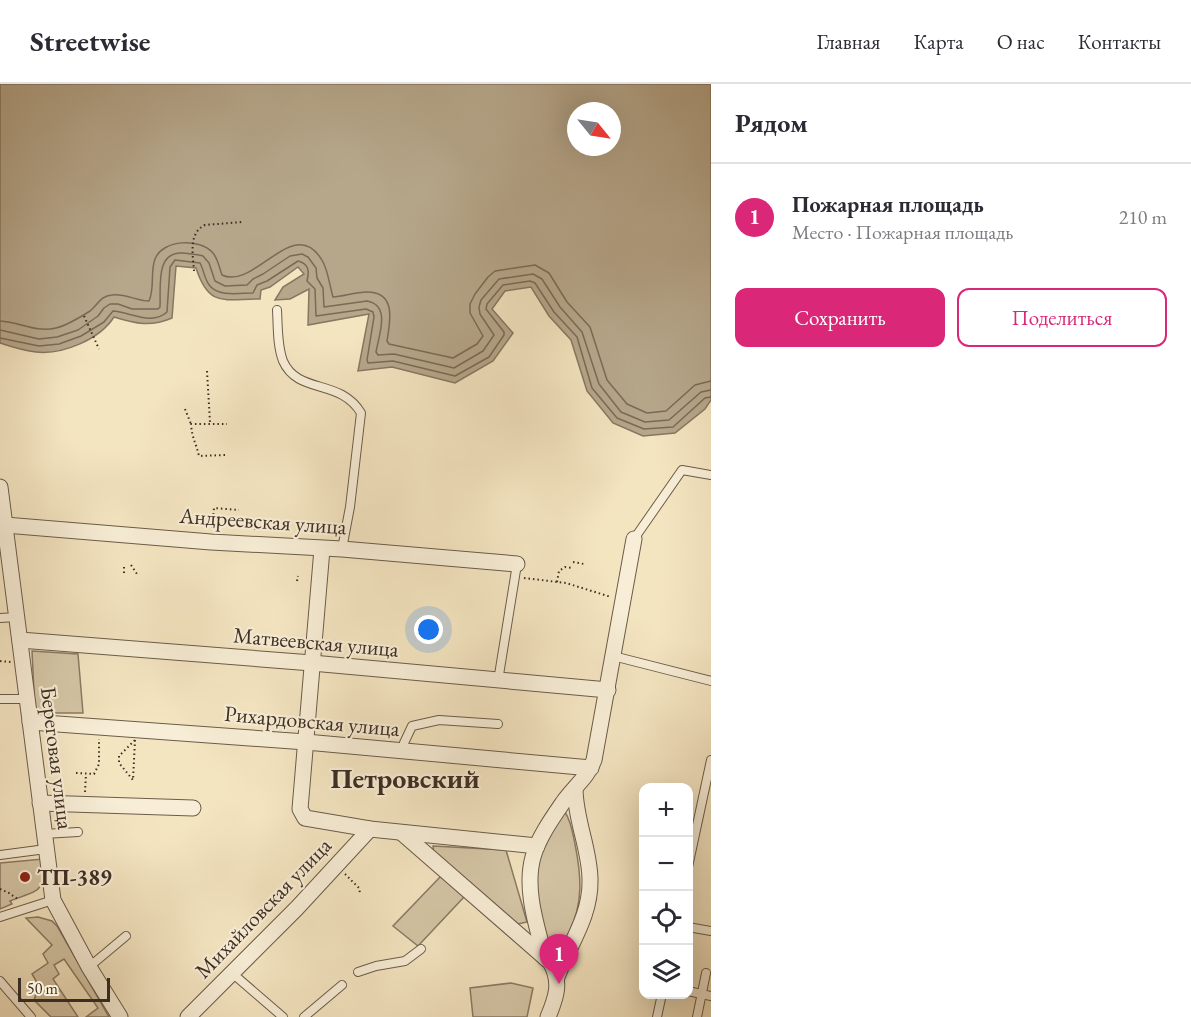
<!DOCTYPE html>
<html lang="ru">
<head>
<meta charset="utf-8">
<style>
  :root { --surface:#fff; --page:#f2f2f3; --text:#2b2b33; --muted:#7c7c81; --line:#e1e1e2; --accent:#db2777 }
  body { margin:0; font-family:"EB Garamond",serif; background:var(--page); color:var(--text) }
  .controls { position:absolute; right:18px; bottom:18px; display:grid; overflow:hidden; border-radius:12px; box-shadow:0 6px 24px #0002 }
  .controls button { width:54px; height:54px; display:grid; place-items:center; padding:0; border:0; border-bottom:2px solid var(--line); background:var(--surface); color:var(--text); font:30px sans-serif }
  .compass { position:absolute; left:567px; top:18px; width:54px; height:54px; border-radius:50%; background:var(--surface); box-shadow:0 6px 24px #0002; rotate:120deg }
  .scale { position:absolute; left:18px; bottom:15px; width:92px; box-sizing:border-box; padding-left:6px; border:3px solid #3d2e23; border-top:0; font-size:16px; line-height:21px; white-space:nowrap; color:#3d2e23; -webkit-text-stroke:4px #f8eed7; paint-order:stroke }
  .you { position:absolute; left:429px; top:546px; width:21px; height:21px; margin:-15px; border:4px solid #fff; border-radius:50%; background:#1a73e8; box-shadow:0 0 0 9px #1a73e833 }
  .badge { display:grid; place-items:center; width:39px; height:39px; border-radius:50%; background:var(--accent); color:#fff; font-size:20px; font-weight:700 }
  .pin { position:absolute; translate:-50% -50px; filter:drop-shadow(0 2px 3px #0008) }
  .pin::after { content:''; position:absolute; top:32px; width:21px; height:18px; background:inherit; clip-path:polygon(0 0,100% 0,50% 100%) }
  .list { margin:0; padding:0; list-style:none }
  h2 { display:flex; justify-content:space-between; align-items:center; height:78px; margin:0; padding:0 24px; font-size:26px }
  h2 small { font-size:20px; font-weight:400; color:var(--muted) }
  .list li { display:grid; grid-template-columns:39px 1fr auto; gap:18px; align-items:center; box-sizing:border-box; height:108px; padding:0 24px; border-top:2px solid var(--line) }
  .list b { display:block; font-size:22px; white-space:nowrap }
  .list p { margin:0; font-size:20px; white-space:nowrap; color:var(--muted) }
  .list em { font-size:20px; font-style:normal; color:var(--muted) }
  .actions { display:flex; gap:12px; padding:18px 24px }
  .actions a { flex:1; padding:14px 0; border:2px solid var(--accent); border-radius:12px; text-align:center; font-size:21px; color:var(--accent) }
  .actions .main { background:var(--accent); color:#fff }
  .icon { flex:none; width:33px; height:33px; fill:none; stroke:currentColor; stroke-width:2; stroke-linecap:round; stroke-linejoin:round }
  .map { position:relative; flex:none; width:711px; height:933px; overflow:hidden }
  header { display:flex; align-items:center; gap:36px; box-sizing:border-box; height:84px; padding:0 30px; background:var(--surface); border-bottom:2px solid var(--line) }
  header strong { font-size:28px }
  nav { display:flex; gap:33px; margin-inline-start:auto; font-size:21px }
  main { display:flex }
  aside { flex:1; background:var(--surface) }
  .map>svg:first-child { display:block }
  .green { fill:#d5c6a6; stroke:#897a64; stroke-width:1.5 }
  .water { fill:#b6a78b; stroke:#867761; stroke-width:1.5; fill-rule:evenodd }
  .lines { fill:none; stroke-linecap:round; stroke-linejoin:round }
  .shore { stroke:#7a6a57; stroke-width:1.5 }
  .lane-casing { stroke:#6b5c4a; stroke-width:10 }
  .street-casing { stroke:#6b5c4a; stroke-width:17 }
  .path { stroke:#3d2e23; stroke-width:2; stroke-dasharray:1.5 3; stroke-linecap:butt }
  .lane { stroke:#f8eed7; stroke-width:8 }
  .street { stroke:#f8eed7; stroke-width:15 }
  .poi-dot { fill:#8f2418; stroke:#f8eed7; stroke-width:2 }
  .labels { text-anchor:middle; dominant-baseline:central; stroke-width:4.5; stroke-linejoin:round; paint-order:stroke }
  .street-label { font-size:22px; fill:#3d2e23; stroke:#f8eed7 }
  .poi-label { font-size:22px; font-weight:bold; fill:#3d2e23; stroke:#f8eed7; text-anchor:start }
  .district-label { font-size:28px; font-weight:bold; fill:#3d2e23; stroke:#f8eed7 }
</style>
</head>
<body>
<header>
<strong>Streetwise</strong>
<nav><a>Главная</a><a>Карта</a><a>О нас</a><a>Контакты</a></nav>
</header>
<main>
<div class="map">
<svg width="711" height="933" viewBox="0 0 711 933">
  <rect width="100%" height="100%" fill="#f4e5c1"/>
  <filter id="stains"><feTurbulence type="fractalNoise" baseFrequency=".00333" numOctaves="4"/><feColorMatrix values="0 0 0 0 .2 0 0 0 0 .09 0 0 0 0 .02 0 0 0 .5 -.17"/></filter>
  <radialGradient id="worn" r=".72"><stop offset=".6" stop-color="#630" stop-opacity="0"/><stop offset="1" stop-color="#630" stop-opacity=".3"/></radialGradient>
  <!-- green -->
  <g class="green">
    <polygon points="32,567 78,570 83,629 35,629"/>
    <path d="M565,728C571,737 573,750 575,760C581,790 584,819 569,848C565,856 563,862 556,867L550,866L537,825L534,785L561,729Z"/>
    <polygon points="433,762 506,766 527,838 518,840 434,772"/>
    <path d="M43,775C45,809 41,805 10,817L12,820L0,825V779Z"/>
    <polygon points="441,792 464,813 418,862 393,842"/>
    <polygon points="38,833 52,837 57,842 109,933 86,933 98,924 64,875 54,881 59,890 53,895 78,933 51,933 34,916 39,902 32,890 48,879 43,870 52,861 26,834"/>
    <polygon points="511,899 533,904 527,933 473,933 470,904"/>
  </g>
  <!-- water -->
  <path class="water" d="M0,0H711V316L705,325L675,349L643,352L613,339L587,307L571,256L549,232L531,203L505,207L492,225L513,249L493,277L455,299L392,283L358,287L369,230L308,241L309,205L290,215L275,216L283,203L304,190L298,183L270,203L261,206L260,215C224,215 209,224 196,184L176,182L172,234C151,243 136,240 114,233C100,255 63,271 36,268C24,267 12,263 0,259ZM576,27H612V63H576Z"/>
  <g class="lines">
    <!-- shore -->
    <g class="shore">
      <path d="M0,237C20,238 36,249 56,244C68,241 79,234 90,227C98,221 100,212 112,211C124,209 137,217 149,217C155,204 150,188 155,175C163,155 200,154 213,169C218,175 219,183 222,191C255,207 295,127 323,178C328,187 330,203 333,213C344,212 356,208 367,208C397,208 390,238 387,257L389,260L453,274L477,260L483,252L470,229V220L475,210L488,193L495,187L535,181L549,189L567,218L590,243L607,296L627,320L647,329L666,327L695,301L711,297"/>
      <path d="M0,246L39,255L57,253L78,246L98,232L104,224L110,220H118L132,225H158L160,223C161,203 155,167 183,169C190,170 196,170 203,172L209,179L215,197L225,202L247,201L253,195L263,190L290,172L302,170L308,173L316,184L317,194L323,204L324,223L367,217C391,221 379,251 376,268L378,271L394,270L454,284L483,267L494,251L480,230L479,223L481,216L499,195L533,190L542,195L560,223L582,248L599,300L621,328L645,338L669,336L701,308L711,306"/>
      <path d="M0,254L39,262L59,260L81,252L104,238L113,227C130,228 152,242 167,228L170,183L175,176L200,179C204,186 204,195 210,202C219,213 240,209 253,209L257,201L267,197L298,177C310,180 309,189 307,197L315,205L316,232L366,225L373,228L374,233L367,276L368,279L393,277L455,292L489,273L504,251V248L486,225L487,220L503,201L530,197L535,199L554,228L577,253L592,304L617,334L644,345L673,343L705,314L711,313"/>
    </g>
    <!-- lane casing -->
    <g class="lane-casing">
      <g id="lane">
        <path d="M277,226C278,242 277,261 283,277C298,311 340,294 361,329L350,423L342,465"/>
        <polyline points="634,455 682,386 711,391"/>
        <polyline points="0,534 17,533"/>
        <polyline points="613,572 711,597"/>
        <polyline points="498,597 517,480"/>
        <polyline points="0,615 27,615"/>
        <polyline points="403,667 404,659 412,642 439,636 498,640"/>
        <polyline points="44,750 78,748"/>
        <polyline points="0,771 46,765"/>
        <polyline points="688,783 711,676"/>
        <polyline points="0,833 53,816"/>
        <polyline points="688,843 711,847"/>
        <polyline points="89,883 126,852"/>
        <polyline points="358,888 376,882 405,877 421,865"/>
        <polyline points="232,889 283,933"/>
        <polyline points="0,897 31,933"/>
        <polyline points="688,907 711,912"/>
        <polyline points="304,933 342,901"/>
        <polyline points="657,933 662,910"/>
        <polyline points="697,933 706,889"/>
      </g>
    </g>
    <!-- street casing -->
    <g class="street-casing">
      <g id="street">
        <polyline points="0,403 53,816 89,883 120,933"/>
        <polyline points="5,441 211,458 342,465 517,480"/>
        <polyline points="322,465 300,725 305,734 370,745 537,762"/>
        <polyline points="20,556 312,579 608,606"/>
        <polyline points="30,638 306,658 591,684"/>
        <polyline points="40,719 193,724"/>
        <path d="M402,749L550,878C562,898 556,914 548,933"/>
        <path d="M545,874C537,843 524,805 533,773C538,754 553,733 564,717C574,703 588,693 594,676L634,455"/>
        <path d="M557,893C569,861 591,832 590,796C590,765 575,736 575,704"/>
        <polyline points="188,933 297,824 370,745"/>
      </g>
    </g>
    <!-- path -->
    <g class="path">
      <path d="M194,187C193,171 188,149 205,141L242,138"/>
      <polyline points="84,232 99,265"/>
      <polyline points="207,287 210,338"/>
      <polyline points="185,325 191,340"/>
      <path d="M225,371L199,372C196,359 192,354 191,340H227"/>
      <polyline points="212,444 214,424 239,426"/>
      <polyline points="255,446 255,438 256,440"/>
      <polyline points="573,478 584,480"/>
      <polyline points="131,481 137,490"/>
      <polyline points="124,489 124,481"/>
      <polyline points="524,494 566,499 611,513"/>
      <polyline points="297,497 298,492"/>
      <polyline points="557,498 559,487 565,483 572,484"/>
      <polyline points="0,577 11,578"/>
      <polygon points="135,656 133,696 119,679 119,672"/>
      <polyline points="76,689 94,690 99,680 99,655"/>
      <polyline points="85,708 86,690"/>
      <polyline points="345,790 359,804 360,809"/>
      <polyline points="0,805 9,809 19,816"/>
    </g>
    <!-- lane -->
    <use href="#lane" class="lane"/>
    <!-- street -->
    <use href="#street" class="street"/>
  </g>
  <!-- markers -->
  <circle class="poi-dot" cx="25" cy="793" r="6"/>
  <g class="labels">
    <!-- street labels -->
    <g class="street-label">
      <text transform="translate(263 437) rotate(4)">Андреевская улица</text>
      <text transform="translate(316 558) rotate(5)">Матвеевская улица</text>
      <text transform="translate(312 637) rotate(5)">Рихардовская улица</text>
      <text transform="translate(57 674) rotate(83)">Береговая улица</text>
      <text transform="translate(263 824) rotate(-46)">Михайловская улица</text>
    </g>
    <!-- poi labels -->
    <g class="poi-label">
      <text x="37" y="793">ТП-389</text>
    </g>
    <!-- district labels -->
    <g class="district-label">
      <text x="405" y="694">Петровский</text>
    </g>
  </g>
  <rect width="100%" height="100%" filter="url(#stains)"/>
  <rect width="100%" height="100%" fill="url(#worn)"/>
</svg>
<div class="controls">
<button>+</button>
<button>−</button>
<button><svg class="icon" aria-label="locate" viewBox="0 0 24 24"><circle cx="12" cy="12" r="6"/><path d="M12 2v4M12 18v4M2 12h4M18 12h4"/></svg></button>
<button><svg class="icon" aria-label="layers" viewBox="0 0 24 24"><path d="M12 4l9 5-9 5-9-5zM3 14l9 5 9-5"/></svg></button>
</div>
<svg class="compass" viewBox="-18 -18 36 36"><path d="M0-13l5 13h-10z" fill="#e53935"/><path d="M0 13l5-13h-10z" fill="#7c7c81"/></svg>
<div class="scale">50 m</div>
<div class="you"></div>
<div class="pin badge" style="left:559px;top:900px">1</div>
</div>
<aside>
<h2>Рядом<small></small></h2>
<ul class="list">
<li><span class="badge">1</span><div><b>Пожарная площадь</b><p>Место · Пожарная площадь</p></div><em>210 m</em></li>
</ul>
<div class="actions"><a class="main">Сохранить</a><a>Поделиться</a></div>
</aside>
</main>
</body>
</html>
